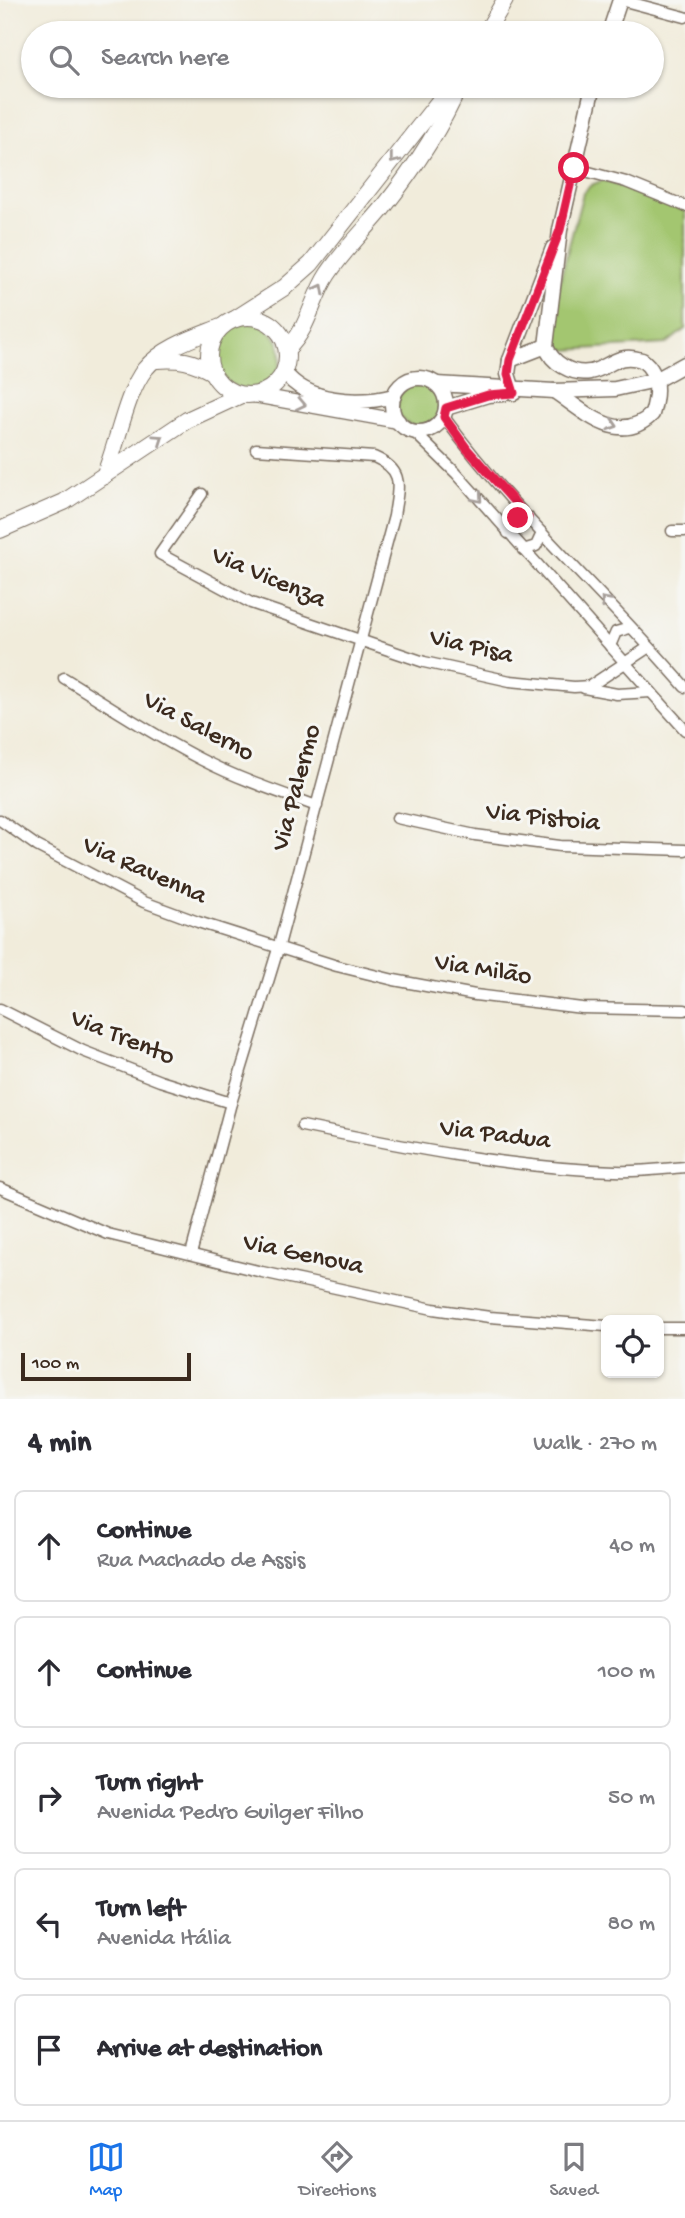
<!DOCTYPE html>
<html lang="en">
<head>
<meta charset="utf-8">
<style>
  :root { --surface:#fff; --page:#f7f7f7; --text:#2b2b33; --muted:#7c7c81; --line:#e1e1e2; --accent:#1a73e8 }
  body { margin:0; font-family:"Gochi Hand",sans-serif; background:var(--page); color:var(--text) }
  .controls { position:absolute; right:21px; bottom:21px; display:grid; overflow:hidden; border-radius:10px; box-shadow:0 2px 5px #0004 }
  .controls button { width:63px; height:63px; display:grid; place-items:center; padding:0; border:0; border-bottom:2px solid var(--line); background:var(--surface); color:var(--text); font:35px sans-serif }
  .scale { position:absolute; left:21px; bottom:18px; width:170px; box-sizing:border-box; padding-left:7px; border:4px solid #3b2a1e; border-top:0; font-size:19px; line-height:24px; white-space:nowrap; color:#3b2a1e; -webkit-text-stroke:5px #f6f6f2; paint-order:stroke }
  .stop { position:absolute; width:21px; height:21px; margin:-16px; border:5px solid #e11d48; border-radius:50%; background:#fff }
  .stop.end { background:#e11d48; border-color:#fff; box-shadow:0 2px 7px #0008 }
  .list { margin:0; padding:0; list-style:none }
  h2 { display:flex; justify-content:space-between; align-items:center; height:91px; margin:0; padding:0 28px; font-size:30px }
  h2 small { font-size:23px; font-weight:400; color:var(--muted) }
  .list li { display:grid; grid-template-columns:46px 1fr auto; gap:21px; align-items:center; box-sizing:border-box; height:112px; margin:0 14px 14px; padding:0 14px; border:2px solid var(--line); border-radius:10px }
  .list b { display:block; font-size:26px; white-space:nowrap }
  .list p { margin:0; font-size:23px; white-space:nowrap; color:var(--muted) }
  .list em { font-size:23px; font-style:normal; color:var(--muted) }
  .icon { flex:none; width:38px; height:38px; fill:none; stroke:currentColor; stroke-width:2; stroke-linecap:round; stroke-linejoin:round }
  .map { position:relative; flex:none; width:685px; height:1399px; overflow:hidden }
  .search { position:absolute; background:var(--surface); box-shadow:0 2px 5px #0004; left:21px; right:21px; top:21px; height:77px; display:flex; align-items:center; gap:18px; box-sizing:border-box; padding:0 24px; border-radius:38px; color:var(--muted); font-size:26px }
  .sheet { height:721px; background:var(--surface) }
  nav { display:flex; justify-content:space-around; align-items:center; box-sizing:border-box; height:98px; border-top:2px solid var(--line); background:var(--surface); font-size:19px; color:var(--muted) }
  nav a { display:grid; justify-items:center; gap:4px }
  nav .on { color:var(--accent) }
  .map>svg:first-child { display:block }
  .green { fill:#a3c66f; stroke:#6f7846; stroke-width:2 }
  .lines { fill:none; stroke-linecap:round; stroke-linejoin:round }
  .minor-casing { stroke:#7b6e60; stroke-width:13 }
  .tertiary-casing { stroke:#7b6e60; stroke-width:17 }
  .secondary-casing { stroke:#7b6e60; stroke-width:18 }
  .minor { stroke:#fff; stroke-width:10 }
  .tertiary { stroke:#fff; stroke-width:14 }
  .secondary { stroke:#fff; stroke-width:16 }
  .oneway { stroke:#a79f9a }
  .route { stroke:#e11d48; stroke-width:9 }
  .labels { text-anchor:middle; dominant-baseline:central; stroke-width:6; stroke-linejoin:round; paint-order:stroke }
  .street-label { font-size:26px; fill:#3b2a1e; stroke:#f6f6f2 }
</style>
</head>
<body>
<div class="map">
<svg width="685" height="1399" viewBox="0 0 685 1399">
  <rect width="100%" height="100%" fill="#f6f6f2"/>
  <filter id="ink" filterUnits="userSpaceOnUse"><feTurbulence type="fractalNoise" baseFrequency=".0143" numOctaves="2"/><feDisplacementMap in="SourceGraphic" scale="14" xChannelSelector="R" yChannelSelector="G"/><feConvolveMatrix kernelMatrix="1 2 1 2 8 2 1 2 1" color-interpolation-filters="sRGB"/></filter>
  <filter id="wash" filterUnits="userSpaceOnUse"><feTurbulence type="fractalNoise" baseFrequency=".00686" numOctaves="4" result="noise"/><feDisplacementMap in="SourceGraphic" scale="28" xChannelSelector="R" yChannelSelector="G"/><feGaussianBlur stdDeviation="1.57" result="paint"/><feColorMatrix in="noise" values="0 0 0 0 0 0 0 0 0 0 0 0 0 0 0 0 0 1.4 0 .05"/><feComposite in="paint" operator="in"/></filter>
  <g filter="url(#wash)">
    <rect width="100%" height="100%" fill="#f1ecdb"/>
    <!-- green -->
    <g class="green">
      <path d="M603,180L685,211V329L666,344L565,350C551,345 549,336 549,321L583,193L591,185Z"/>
      <circle cx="248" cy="356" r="33"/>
      <circle cx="419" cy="405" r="22"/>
    </g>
  </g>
  <g filter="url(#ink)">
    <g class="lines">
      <!-- minor casing -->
      <g class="minor-casing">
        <g id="minor">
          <polyline points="621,0 685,17"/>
          <polyline points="574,168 626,182 685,206"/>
          <path d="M444,417C515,515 607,595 685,687"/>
          <polyline points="413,431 456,473 685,730"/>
          <polyline points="202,494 160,554 251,603 424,662 510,681 574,687 590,686 649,647"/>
          <polyline points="672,531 685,531"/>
          <polyline points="508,533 514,520 528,517"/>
          <polyline points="523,550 536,546 542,533"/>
          <polyline points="610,646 616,632 630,628"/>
          <path d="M64,678C110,706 154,736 202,760C239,779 278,792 317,806"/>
          <polyline points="584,688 617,694 651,692"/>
          <polyline points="397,818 475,835 560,846 685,850"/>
          <polyline points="0,820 37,846 144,902 198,922 337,966 394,980 475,995 582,1008 685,1010"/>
          <polyline points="0,1009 83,1051 160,1081 231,1103"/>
          <path d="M302,1126C405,1147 510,1168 615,1171C638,1172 662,1169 685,1167"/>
          <polyline points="0,1188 108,1234 262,1272 433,1309 490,1317 606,1326"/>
          <path d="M191,1254L231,1103L278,949L394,516C398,487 406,471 374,457L256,449"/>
          <polyline points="659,1328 685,1328"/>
        </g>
      </g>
      <!-- tertiary casing -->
      <g class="tertiary-casing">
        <g id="tertiary">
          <polyline points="609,33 620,0"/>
          <polyline points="510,360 546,346"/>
          <path d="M284,372C307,403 359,405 394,396"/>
          <circle cx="419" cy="405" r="27"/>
          <polyline points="437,384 554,391 615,389 656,380 685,364"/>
          <path d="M554,391C584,411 619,447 652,414C658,394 660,373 642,360C616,352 610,368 590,372C572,375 551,363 546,346L560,230L593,86"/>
          <polyline points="514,393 508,374 510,360 553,248"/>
          <polyline points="254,395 398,421"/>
          <polyline points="446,408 488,395 503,394"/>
        </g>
      </g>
      <!-- secondary casing -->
      <g class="secondary-casing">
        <g id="secondary">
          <polyline points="486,33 505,0"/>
          <circle cx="248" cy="356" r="39"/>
          <polyline points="235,319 285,287 311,264 451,86"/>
          <path d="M288,348C309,328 312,298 328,274C344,250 365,230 383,208C413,170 440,131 459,86"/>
          <path d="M157,360C179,358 193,361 212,372"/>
          <path d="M104,476C118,444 125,395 145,369C163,347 196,337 221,327"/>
          <polyline points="0,530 64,502 187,420 241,395"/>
        </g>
      </g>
      <!-- minor -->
      <use href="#minor" class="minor"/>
      <!-- tertiary -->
      <use href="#tertiary" class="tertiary"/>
      <!-- secondary -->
      <use href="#secondary" class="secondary"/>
    </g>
    <!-- one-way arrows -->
    <defs><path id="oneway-chevron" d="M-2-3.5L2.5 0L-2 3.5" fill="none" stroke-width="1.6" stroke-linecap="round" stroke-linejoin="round" transform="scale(1.75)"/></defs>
    <g class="oneway">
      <use href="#oneway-chevron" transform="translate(394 159) rotate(128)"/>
      <use href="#oneway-chevron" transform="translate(320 289) rotate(-62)"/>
      <use href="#oneway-chevron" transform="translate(301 404) rotate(12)"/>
      <use href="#oneway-chevron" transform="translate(613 425) rotate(18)"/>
      <use href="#oneway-chevron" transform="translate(159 439) rotate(-34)"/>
      <use href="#oneway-chevron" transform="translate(478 498) rotate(49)"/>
      <use href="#oneway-chevron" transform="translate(605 601) rotate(-133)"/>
    </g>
  </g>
  <g class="lines" filter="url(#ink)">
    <!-- route -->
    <polyline class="route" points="518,518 528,517 467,449 444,417 446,408 488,395 514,393 508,374 510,360 560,230 574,168"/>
  </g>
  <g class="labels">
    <!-- street labels -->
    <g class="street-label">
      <text transform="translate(268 579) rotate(23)">Via Vicenza</text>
      <text transform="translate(471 648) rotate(13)">Via Pisa</text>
      <text transform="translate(198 728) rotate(28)">Via Salerno</text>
      <text transform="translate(298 788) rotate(-75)">Via Palermo</text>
      <text transform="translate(543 819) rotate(6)">Via Pistoia</text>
      <text transform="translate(144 872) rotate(24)">Via Ravenna</text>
      <text transform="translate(483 971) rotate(9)">Via Milão</text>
      <text transform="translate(122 1039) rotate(22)">Via Trento</text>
      <text transform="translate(495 1136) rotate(7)">Via Padua</text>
      <text transform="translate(303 1256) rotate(12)">Via Genova</text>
    </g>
  </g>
</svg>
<div class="controls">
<button><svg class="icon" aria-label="locate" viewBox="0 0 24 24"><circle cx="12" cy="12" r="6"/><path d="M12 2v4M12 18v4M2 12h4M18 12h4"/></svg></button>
</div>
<div class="scale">100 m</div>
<div class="stop" style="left:574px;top:168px"></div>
<div class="stop end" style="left:518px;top:518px"></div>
<div class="search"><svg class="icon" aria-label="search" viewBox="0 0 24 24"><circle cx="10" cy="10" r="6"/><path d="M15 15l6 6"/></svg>Search here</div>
</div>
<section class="sheet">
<h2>4 min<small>Walk · 270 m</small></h2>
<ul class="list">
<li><svg class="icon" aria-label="ahead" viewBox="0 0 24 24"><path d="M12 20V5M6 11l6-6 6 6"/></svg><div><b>Continue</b><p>Rua Machado de Assis</p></div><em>40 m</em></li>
<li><svg class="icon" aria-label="ahead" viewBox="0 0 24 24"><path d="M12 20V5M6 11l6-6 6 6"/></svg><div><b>Continue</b></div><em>100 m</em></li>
<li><svg class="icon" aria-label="right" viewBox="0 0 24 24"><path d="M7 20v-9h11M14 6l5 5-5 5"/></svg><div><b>Turn right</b><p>Avenida Pedro Guilger Filho</p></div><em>50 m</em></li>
<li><svg class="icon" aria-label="left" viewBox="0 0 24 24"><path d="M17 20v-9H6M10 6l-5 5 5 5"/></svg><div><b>Turn left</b><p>Avenida Itália</p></div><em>80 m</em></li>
<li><svg class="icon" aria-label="arrive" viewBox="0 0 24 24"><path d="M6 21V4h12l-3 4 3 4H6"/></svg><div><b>Arrive at destination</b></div></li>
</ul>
</section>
<nav>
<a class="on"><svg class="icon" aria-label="map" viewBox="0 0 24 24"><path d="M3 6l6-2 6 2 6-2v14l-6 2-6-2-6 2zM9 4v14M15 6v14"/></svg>Map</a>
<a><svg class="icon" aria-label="directions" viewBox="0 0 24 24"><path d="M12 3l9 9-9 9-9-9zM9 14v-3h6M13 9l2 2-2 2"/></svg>Directions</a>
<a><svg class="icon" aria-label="saved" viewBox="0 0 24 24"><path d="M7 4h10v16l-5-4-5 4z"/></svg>Saved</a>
</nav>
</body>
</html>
